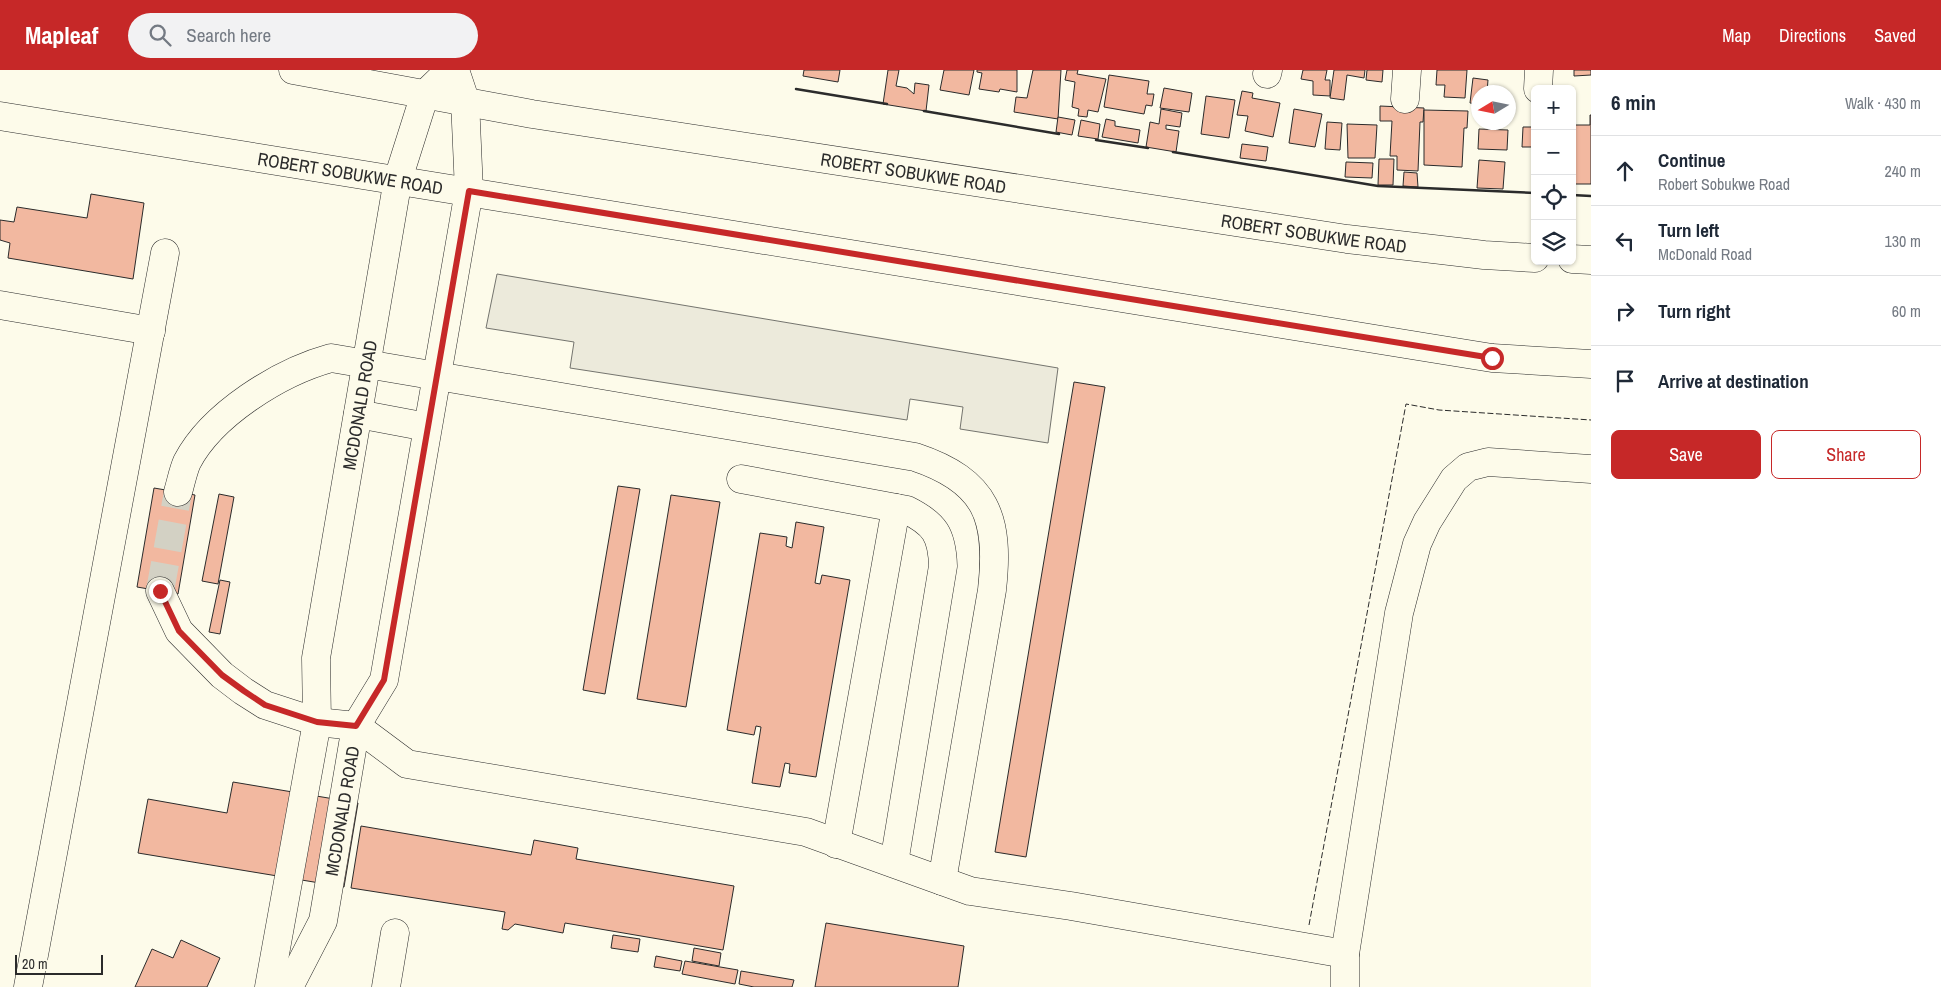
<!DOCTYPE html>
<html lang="en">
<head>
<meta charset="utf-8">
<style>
  :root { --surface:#fff; --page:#f2f2f3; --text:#1f2937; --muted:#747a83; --line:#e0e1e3; --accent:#c62828 }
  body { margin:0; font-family:"Archivo Narrow",sans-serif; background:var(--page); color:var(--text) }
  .controls { position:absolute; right:15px; top:15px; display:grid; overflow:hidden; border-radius:8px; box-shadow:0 1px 4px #0004 }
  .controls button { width:45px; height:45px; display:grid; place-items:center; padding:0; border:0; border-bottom:1px solid var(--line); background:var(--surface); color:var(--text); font:25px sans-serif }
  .compass { position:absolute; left:1471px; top:15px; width:45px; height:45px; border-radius:50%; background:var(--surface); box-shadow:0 1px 4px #0004; rotate:260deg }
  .scale { position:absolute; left:15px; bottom:12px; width:88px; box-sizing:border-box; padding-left:5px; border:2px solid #2b2b2b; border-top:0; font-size:14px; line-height:18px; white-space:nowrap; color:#2b2b2b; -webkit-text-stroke:4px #fdfbea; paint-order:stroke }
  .stop { position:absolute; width:15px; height:15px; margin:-11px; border:4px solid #c62828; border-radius:50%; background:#fff }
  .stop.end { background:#c62828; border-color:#fff; box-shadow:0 1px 5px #0008 }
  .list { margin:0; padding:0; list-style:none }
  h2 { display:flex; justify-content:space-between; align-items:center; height:65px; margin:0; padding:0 20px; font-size:21px }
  h2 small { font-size:16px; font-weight:400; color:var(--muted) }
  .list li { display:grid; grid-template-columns:32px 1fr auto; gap:15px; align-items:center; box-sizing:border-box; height:70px; padding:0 20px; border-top:1px solid var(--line) }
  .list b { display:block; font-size:19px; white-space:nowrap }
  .list p { margin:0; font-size:16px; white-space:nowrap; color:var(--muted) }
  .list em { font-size:16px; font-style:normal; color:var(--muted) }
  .actions { display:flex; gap:10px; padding:15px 20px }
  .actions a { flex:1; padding:11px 0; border:1px solid var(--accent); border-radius:8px; text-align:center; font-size:18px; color:var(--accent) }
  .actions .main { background:var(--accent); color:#fff }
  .icon { flex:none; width:28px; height:28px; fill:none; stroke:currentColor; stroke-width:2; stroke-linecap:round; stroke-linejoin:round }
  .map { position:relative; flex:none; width:1591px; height:917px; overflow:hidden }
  header { display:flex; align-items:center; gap:30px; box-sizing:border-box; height:70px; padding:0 25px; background:var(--accent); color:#fff }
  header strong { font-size:24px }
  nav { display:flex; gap:28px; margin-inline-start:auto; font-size:18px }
  .search { width:350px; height:45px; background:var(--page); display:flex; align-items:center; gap:12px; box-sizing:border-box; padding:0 18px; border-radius:28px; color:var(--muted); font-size:19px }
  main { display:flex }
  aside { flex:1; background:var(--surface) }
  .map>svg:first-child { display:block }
  .parking { fill:#eceadb; stroke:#74746e }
  .building { fill:#f2b8a0; stroke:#2b2b2b }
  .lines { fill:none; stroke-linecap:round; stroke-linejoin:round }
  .minor-tunnel { stroke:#d3d1c4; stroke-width:28; stroke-dasharray:28 14; stroke-linecap:butt }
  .minor-casing { stroke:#2b2b2b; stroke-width:29 }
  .major-casing { stroke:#2b2b2b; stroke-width:29 }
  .minor { stroke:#fdfbea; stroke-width:28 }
  .major { stroke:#fdfbea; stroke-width:28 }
  .fence { stroke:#2b2b2b; stroke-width:1; stroke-dasharray:6 2.5; stroke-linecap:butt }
  .wall { stroke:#2b2b2b; stroke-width:2.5 }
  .route { stroke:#c62828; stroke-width:6 }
  .labels { text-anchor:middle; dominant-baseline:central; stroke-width:4; stroke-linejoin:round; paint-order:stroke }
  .street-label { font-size:18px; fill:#2b2b2b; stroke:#fdfbea }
</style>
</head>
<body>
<header>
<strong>Mapleaf</strong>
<div class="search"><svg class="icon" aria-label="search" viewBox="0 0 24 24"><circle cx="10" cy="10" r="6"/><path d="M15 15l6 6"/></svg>Search here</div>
<nav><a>Map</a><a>Directions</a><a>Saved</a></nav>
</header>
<main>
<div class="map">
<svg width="1591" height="917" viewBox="0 0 1591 917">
  <rect width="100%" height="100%" fill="#fdfbea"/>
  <!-- parking -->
  <polygon class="parking" points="497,204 1058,298 1048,373 960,359 963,337 910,329 907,350 570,298 574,272 486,258"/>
  <!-- building -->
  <g class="building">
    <polygon points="804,0 840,0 838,12 803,6"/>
    <polygon points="888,0 899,0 896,16 907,18 914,24 915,13 929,15 926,41 883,34"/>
    <polygon points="944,0 974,0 969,25 940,20"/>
    <polygon points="977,0 1017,0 1017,22 1000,19 999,22 979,19 982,3 977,2"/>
    <polygon points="1033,0 1061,0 1058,49 1014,42 1016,27 1027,28"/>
    <polygon points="1067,0 1078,0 1077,4 1106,9 1098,42 1088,40 1087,47 1078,46 1079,39 1072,37 1075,12 1065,10"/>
    <polygon points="1303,0 1327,0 1325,10 1330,10 1330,26 1313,25 1313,11 1301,9"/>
    <polygon points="1334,0 1365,0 1364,8 1347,5 1344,30 1330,28"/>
    <polygon points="1367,0 1383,0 1382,12 1366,10"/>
    <polygon points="1437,0 1467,0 1465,28 1444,27 1445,15 1436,15"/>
    <polygon points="1574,0 1591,0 1591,5 1574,6"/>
    <polygon points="1109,5 1149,11 1147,24 1154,24 1152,36 1146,35 1144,44 1104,37"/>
    <polygon points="1473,8 1488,10 1487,22 1478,22 1478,34 1470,33"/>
    <polygon points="1164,18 1192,23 1189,42 1160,38"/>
    <polygon points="1242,21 1253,23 1252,28 1280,33 1273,67 1245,61 1248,46 1237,45"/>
    <polygon points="1206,26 1235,30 1229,68 1201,64"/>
    <polygon points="1380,36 1424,38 1423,52 1420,52 1418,101 1397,100 1397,86 1390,86 1392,51 1380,51"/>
    <polygon points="1161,39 1182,43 1180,57 1166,55 1166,59 1179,61 1176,82 1146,77 1150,52 1159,54"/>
    <polygon points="1294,39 1322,44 1315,77 1289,73"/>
    <polygon points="1424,40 1468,41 1467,58 1464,58 1462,97 1424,95"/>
    <polygon points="1590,45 1591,45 1591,114 1574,114 1574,120 1572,120 1572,55 1590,55"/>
    <polygon points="1058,47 1075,50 1072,65 1056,62"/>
    <polygon points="1106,49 1115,51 1115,56 1140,60 1138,73 1102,67"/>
    <polygon points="1081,50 1100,54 1098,69 1078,66"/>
    <polygon points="1327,52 1342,53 1340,80 1325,79"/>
    <polygon points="1347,54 1377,55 1375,88 1348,88"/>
    <polygon points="1523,57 1535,57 1535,77 1522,77"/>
    <polygon points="1479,59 1508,60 1507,80 1478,79"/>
    <polygon points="1242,74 1268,77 1266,91 1240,88"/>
    <polygon points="1379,89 1394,89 1393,115 1378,115"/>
    <polygon points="1479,90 1505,92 1503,119 1477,118"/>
    <polygon points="1346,92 1373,93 1372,108 1345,107"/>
    <polygon points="1404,102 1417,103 1418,117 1403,116"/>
    <polygon points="91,124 144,133 133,209 8,188 10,173 0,170 0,150 14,152 17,137 87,148"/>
    <polygon points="1074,312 1105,317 1026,787 995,782"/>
    <polygon points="618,416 640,419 605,624 583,620"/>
    <polygon points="154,418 195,425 178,524 137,517"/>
    <polygon points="219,424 234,427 218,514 202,511"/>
    <polygon points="671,425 720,432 686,637 637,629"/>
    <polygon points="796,452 824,457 815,513 820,514 822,505 850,510 816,707 789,703 790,694 785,693 780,717 752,713 761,657 756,656 754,665 727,660 760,463 787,467 786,476 792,478"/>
    <polygon points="220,510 230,512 220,564 209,562"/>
    <polygon points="233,712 358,733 344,817 138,783 148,729 227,743"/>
    <polygon points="361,756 531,785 534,770 578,778 576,789 734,816 723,880 565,853 563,863 515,854 508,860 502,859 505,842 351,818"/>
    <polygon points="826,853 964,876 958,917 815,917"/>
    <polygon points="613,865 640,869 638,882 611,878"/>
    <polygon points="181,870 220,888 207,917 135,917 152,879 173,888"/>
    <polygon points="694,878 721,883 719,896 692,891"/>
    <polygon points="656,886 682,891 680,901 654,897"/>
    <polygon points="685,891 738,900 735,914 682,904"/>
    <polygon points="741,901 794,910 792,917 754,917 739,914"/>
  </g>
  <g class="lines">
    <!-- minor-tunnel -->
    <polyline class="minor-tunnel" points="160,521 178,422"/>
    <!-- minor casing -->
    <g class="minor-casing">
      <g id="minor">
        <polyline points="1267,4 1268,0"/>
        <polyline points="1538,19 1539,0"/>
        <polyline points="1405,29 1407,0"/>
        <polyline points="0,235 151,261"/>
        <polyline points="358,344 427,357"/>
        <path d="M741,409L907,440C935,454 942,465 943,496L894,793"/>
        <path d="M178,422C181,412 183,401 187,392C212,344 280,302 331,288L915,387C987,411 1000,448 992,520L942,811"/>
        <polyline points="160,521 179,561 222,605 243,621 265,635 317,652 356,656 407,694 806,762 970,821 1071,836 1345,884"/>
        <polyline points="836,774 896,438"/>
        <polyline points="28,917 165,183"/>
        <path id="s1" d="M269,917L317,652L316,588L398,109L425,24L450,0"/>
        <path id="s2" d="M289,917L323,851L356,656L384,610L469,121L465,30L455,0"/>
        <polyline points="386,917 395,863"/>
        <polyline points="1345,917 1345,884 1399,543 1417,474 1427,452 1454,409 1468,397 1488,392 1591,399"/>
      </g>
    </g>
    <!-- major casing -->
    <g class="major-casing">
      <g id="major">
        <path id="s3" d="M293,0L532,44L1347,169L1484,185L1535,188"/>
        <path id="s4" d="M0,46L1430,278L1492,288L1591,294"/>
        <polyline points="1572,189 1591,190"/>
      </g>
    </g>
    <!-- minor -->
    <use href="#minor" class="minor"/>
    <!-- major -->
    <use href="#major" class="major"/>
    <!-- fence -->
    <polyline class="fence" points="1309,855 1406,334 1439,340 1591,350"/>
    <!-- wall -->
    <g class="wall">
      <polyline points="796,19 887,34"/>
      <polyline points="924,41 1059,64"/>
      <polyline points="1096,70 1148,78"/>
      <polyline points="1173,82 1378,116 1535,123"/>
      <polyline points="1572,125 1591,126"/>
    </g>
  </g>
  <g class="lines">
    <!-- route -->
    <polyline class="route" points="160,521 179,561 222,605 244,621 265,635 317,652 356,656 384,610 469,121 1492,288"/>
  </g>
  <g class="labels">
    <!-- street labels -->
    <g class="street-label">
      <text stroke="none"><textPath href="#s4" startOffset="355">ROBERT SOBUKWE ROAD</textPath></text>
      <text stroke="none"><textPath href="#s3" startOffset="629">ROBERT SOBUKWE ROAD</textPath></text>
      <text stroke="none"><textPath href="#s3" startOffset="1034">ROBERT SOBUKWE ROAD</textPath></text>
      <text stroke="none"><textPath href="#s1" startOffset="590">MCDONALD ROAD</textPath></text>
      <text stroke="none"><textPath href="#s2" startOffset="186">MCDONALD ROAD</textPath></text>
    </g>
  </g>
</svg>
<div class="controls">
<button>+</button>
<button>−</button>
<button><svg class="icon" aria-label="locate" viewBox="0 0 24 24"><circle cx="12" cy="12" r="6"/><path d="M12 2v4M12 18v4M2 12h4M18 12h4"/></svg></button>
<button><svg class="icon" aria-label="layers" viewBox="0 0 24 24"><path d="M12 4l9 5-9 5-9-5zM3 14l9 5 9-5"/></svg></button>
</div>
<svg class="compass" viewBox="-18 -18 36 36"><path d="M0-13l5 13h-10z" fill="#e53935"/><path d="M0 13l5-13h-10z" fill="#747a83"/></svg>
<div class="scale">20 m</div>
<div class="stop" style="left:1492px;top:288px"></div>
<div class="stop end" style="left:160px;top:521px"></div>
</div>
<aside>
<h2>6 min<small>Walk · 430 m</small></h2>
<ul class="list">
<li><svg class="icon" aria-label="ahead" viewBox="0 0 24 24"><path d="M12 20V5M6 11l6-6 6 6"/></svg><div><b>Continue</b><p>Robert Sobukwe Road</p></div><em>240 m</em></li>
<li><svg class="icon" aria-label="left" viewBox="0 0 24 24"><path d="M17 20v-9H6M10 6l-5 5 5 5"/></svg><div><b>Turn left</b><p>McDonald Road</p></div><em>130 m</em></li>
<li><svg class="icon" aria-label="right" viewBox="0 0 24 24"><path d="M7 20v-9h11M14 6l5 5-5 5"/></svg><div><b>Turn right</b></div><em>60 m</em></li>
<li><svg class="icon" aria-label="arrive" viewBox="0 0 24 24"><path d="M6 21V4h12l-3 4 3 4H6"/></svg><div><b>Arrive at destination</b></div></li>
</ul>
<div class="actions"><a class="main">Save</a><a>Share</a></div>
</aside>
</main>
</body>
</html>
